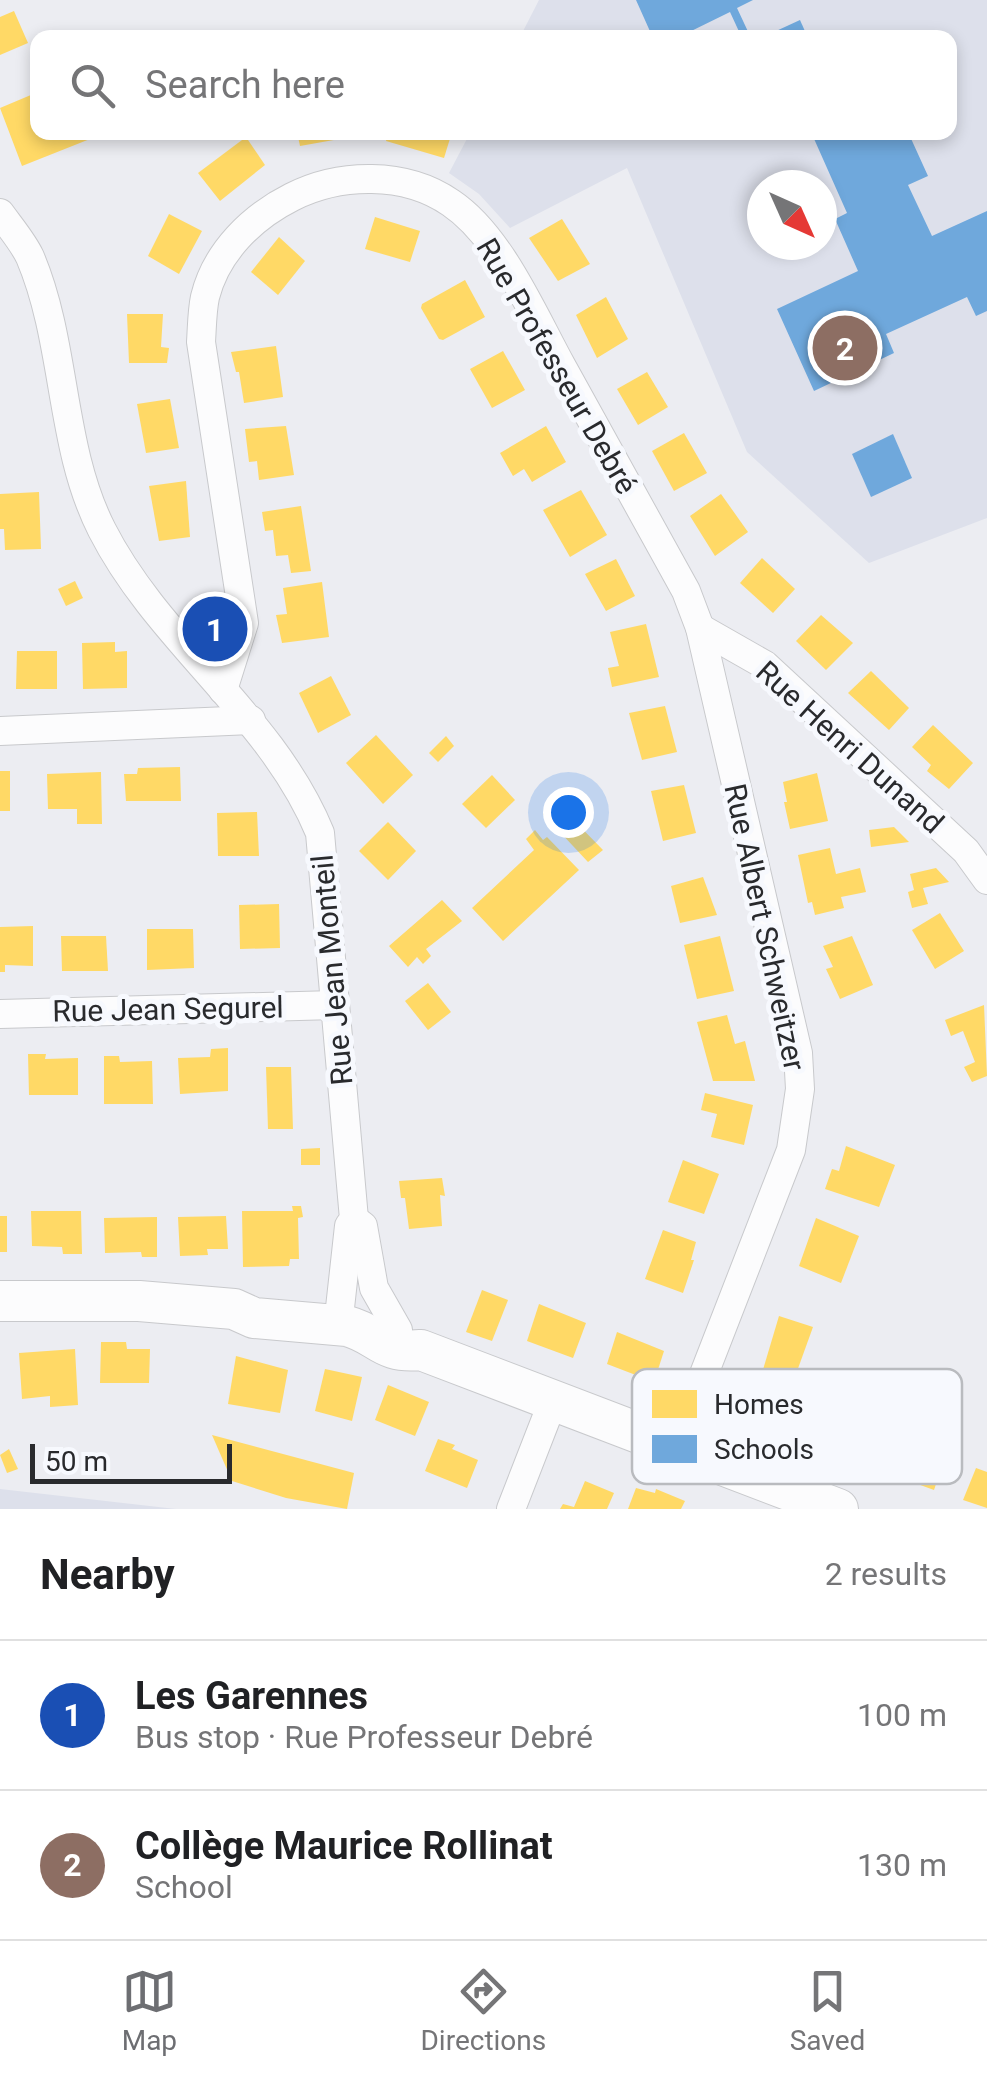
<!DOCTYPE html>
<html lang="en">
<head>
<meta charset="utf-8">
<style>
  :root { --surface:#fff; --page:#f2f2f2; --text:#202124; --muted:#757577; --line:#e0e0e0; --accent:#6d6e72 }
  body { margin:0; font-family:Roboto,sans-serif; background:var(--page); color:var(--text) }
  .compass { position:absolute; left:747px; top:170px; width:90px; height:90px; border-radius:50%; background:var(--surface); box-shadow:0 5px 15px #0003; rotate:135deg }
  .scale { position:absolute; left:30px; bottom:25px; width:202px; box-sizing:border-box; padding-left:10px; border:5px solid #292a2d; border-top:0; font-size:28px; line-height:35px; white-space:nowrap; color:#292a2d; -webkit-text-stroke:8px #f7f9fe; paint-order:stroke }
  .you { position:absolute; left:568px; top:812px; width:35px; height:35px; margin:-25px; border:8px solid #fff; border-radius:50%; background:#1a73e8; box-shadow:0 0 0 15px #1a73e833 }
  .badge { display:grid; place-items:center; width:65px; height:65px; border-radius:50%; background:var(--accent); color:#fff; font-size:32px; font-weight:700 }
  .pin { position:absolute; translate:-50% -50%; border:5px solid #fff; box-shadow:0 2px 10px #0006 }
  .list { margin:0; padding:0; list-style:none }
  h2 { display:flex; justify-content:space-between; align-items:center; height:130px; margin:0; padding:0 40px; font-size:42px }
  h2 small { font-size:32px; font-weight:400; color:var(--muted) }
  .list li { display:grid; grid-template-columns:65px 1fr auto; gap:30px; align-items:center; box-sizing:border-box; height:150px; padding:0 40px; border-top:2px solid var(--line) }
  .list b { display:block; font-size:38px; white-space:nowrap }
  .list p { margin:0; font-size:32px; white-space:nowrap; color:var(--muted) }
  .list em { font-size:32px; font-style:normal; color:var(--muted) }
  .icon { flex:none; width:55px; height:55px; fill:none; stroke:currentColor; stroke-width:2; stroke-linecap:round; stroke-linejoin:round }
  .map { position:relative; flex:none; width:987px; height:1509px; overflow:hidden }
  .search { position:absolute; background:var(--surface); box-shadow:0 5px 15px #0003; left:30px; right:30px; top:30px; height:110px; display:flex; align-items:center; gap:25px; box-sizing:border-box; padding:0 35px; border-radius:20px; color:var(--muted); font-size:38px }
  .sheet { height:430px; background:var(--surface) }
  nav { display:flex; justify-content:space-around; align-items:center; box-sizing:border-box; height:140px; border-top:2px solid var(--line); background:var(--surface); font-size:28px; color:var(--muted) }
  nav a { display:grid; justify-items:center; gap:5px }
  nav .on { color:var(--accent) }
  .map>svg:first-child { display:block }
  .built { fill:#dde0eb; fill-rule:evenodd }
  .homes { fill:#ffd966 }
  .schools { fill:#6fa8dc }
  .lines { fill:none; stroke-linecap:round; stroke-linejoin:round }
  .street-casing { stroke:#c8c9cc; stroke-width:30 }
  .secondary-casing { stroke:#c8c9cc; stroke-width:42 }
  .street { stroke:#fcfcfd; stroke-width:28 }
  .secondary { stroke:#fcfcfd; stroke-width:40 }
  .labels { text-anchor:middle; dominant-baseline:central; stroke-width:10; stroke-linejoin:round; paint-order:stroke }
  .street-label { font-size:30px; fill:#292a2d; stroke:#f7f9fe }
  .key { fill:#f7f9fe; stroke:#b9bbbf; stroke-width:2.5 }
  .key-label { font-size:28px; fill:#292a2d }
</style>
</head>
<body>
<div class="map">
<svg width="987" height="1509" viewBox="0 0 987 1509">
  <rect width="100%" height="100%" fill="#ecedf2"/>
  <!-- built -->
  <g class="built">
    <path d="M539,0H987V518L869,563L747,452L627,168L510,228L479,194L449,173L470,133L950,132V38L520,37ZM762,185H822V245H762Z"/>
    <polygon points="0,1489 176,1509 0,1509"/>
  </g>
  <!-- homes -->
  <g class="homes">
    <polygon points="14,11 28,43 0,55 0,17"/>
    <polygon points="38,92 38,132 93,132 95,137 22,166 0,108"/>
    <polygon points="297,132 344,132 345,138 300,146"/>
    <polygon points="388,132 452,132 444,158 386,141"/>
    <polygon points="246,137 265,165 220,201 198,173"/>
    <polygon points="169,214 202,231 179,274 148,256"/>
    <polygon points="375,217 420,231 410,262 365,249"/>
    <polygon points="562,219 590,264 558,281 529,238"/>
    <polygon points="279,237 305,261 278,295 251,272"/>
    <polygon points="465,280 485,317 443,340 439,339 421,308 422,304"/>
    <polygon points="606,297 628,339 597,358 576,315"/>
    <polygon points="127,314 163,314 161,347 169,348 167,363 129,363"/>
    <polygon points="276,346 283,397 244,403 239,372 236,372 231,352"/>
    <polygon points="503,351 525,390 492,408 470,369"/>
    <polygon points="647,372 668,407 638,425 617,389"/>
    <polygon points="170,399 179,448 146,453 137,404"/>
    <polygon points="286,426 294,475 259,480 257,461 249,462 245,429"/>
    <polygon points="546,426 566,462 532,482 524,469 513,476 500,453"/>
    <polygon points="684,433 707,473 674,491 652,451"/>
    <polygon points="186,481 190,537 159,541 149,486"/>
    <polygon points="581,490 607,535 570,557 543,510"/>
    <polygon points="39,492 41,549 5,550 4,529 0,529 0,494"/>
    <polygon points="721,494 748,532 715,556 690,516"/>
    <polygon points="301,506 311,571 291,573 288,555 276,556 273,530 265,531 262,512"/>
    <polygon points="762,558 795,589 773,613 740,583"/>
    <polygon points="616,559 635,596 606,611 585,574"/>
    <polygon points="75,581 83,598 66,606 58,589"/>
    <polygon points="322,582 329,637 282,643 276,615 287,614 283,588"/>
    <polygon points="821,615 853,643 826,670 796,641"/>
    <polygon points="646,624 659,677 612,687 608,668 619,666 610,632"/>
    <polygon points="115,642 115,652 127,651 127,688 83,689 82,643"/>
    <polygon points="17,651 57,651 57,689 16,689"/>
    <polygon points="871,671 909,708 889,730 848,693"/>
    <polygon points="331,676 351,715 318,733 299,693"/>
    <polygon points="665,706 677,752 642,760 629,713"/>
    <polygon points="933,725 973,763 949,789 927,771 931,765 912,747"/>
    <polygon points="376,735 413,775 383,804 346,763"/>
    <polygon points="446,736 454,746 438,762 429,753"/>
    <polygon points="180,767 181,801 126,801 124,774 137,774 138,768"/>
    <rect x="0" y="771" width="10" height="40"/>
    <polygon points="101,772 102,824 77,824 77,809 48,809 47,774"/>
    <polygon points="817,773 828,821 790,829 784,802 787,802 783,782"/>
    <polygon points="492,775 515,800 486,828 462,804"/>
    <polygon points="684,785 696,833 663,841 651,791"/>
    <polygon points="556,802 603,850 588,862 543,814"/>
    <polygon points="257,812 259,856 218,856 217,813"/>
    <polygon points="388,822 416,851 388,880 359,851"/>
    <polygon points="894,827 909,842 871,847 869,830"/>
    <polygon points="535,830 543,840 547,837 579,870 503,941 472,908 534,850 526,839"/>
    <polygon points="830,848 836,874 860,868 866,892 841,897 844,908 815,915 812,902 808,903 798,855"/>
    <polygon points="936,868 949,882 923,888 928,904 912,908 908,892 914,890 910,874"/>
    <polygon points="703,877 717,915 680,923 671,886"/>
    <polygon points="442,900 462,921 426,949 431,956 423,964 417,957 408,967 389,946"/>
    <polygon points="279,904 280,948 240,949 239,905"/>
    <polygon points="940,913 964,951 935,969 912,930"/>
    <polygon points="33,926 33,966 5,965 5,972 0,972 0,927"/>
    <polygon points="147,929 193,929 194,968 147,970"/>
    <polygon points="61,936 106,936 108,971 62,971"/>
    <polygon points="720,936 734,991 697,999 684,945"/>
    <polygon points="852,936 873,985 840,999 826,969 833,967 823,946"/>
    <polygon points="428,983 451,1012 428,1030 405,1001"/>
    <polygon points="984,1005 987,1076 972,1082 964,1067 975,1062 963,1031 951,1036 945,1020"/>
    <polygon points="727,1015 735,1044 745,1041 755,1081 713,1081 697,1022"/>
    <polygon points="228,1048 228,1091 180,1094 178,1058 210,1057 211,1049"/>
    <polygon points="28,1054 46,1054 45,1059 78,1058 78,1095 29,1095"/>
    <polygon points="104,1056 119,1056 120,1062 152,1061 153,1104 104,1104"/>
    <polygon points="266,1067 291,1067 293,1129 268,1129"/>
    <polygon points="705,1093 753,1105 744,1145 711,1137 717,1114 701,1110"/>
    <polygon points="846,1146 895,1165 879,1207 825,1189 832,1169 839,1171"/>
    <polygon points="320,1148 320,1165 301,1165 301,1149"/>
    <polygon points="683,1160 719,1174 704,1214 668,1202"/>
    <polygon points="442,1178 445,1196 440,1195 442,1226 409,1229 405,1198 401,1198 399,1181"/>
    <polygon points="292,1206 301,1206 303,1217 298,1218 299,1259 290,1259 289,1266 243,1267 242,1211 293,1211"/>
    <polygon points="31,1211 81,1211 82,1254 63,1254 62,1247 32,1246"/>
    <rect x="0" y="1216" width="7" height="36"/>
    <polygon points="226,1216 228,1249 207,1249 208,1255 180,1256 178,1217"/>
    <polygon points="157,1217 157,1257 142,1257 141,1252 105,1253 104,1218"/>
    <polygon points="816,1218 859,1236 841,1283 799,1266"/>
    <polygon points="663,1230 696,1242 691,1260 694,1260 683,1293 645,1279"/>
    <polygon points="482,1290 508,1300 492,1341 466,1332"/>
    <polygon points="539,1304 586,1323 573,1358 527,1341"/>
    <polygon points="779,1316 813,1327 783,1410 754,1400"/>
    <polygon points="617,1332 664,1351 654,1382 607,1364"/>
    <polygon points="101,1342 126,1342 127,1349 150,1349 149,1383 100,1383"/>
    <polygon points="75,1349 78,1405 50,1407 50,1396 22,1399 19,1353"/>
    <polygon points="236,1356 288,1370 280,1413 228,1404"/>
    <polygon points="325,1369 362,1377 352,1421 315,1411"/>
    <polygon points="388,1385 429,1402 415,1436 375,1420"/>
    <polygon points="920,1428 951,1440 934,1490 890,1474 905,1431 917,1436"/>
    <polygon points="212,1435 354,1473 347,1509 286,1498 232,1481"/>
    <polygon points="438,1439 455,1445 452,1449 478,1460 467,1488 425,1471"/>
    <polygon points="9,1449 18,1469 7,1473 0,1455"/>
    <polygon points="976,1468 987,1472 987,1508 963,1500"/>
    <polygon points="585,1481 614,1493 607,1509 560,1509 563,1504 574,1507"/>
    <polygon points="636,1488 655,1493 656,1489 685,1501 681,1509 628,1509"/>
  </g>
  <!-- schools -->
  <g class="schools">
    <polygon points="636,0 753,0 737,8 751,38 742,38 730,12 677,38 653,38"/>
    <polygon points="800,20 808,38 761,38"/>
    <polygon points="811,132 908,132 928,176 908,185 932,236 987,211 987,311 976,316 967,297 886,334 894,353 814,391 777,309 858,271 835,219 847,213"/>
    <polygon points="893,434 912,478 871,497 852,454"/>
  </g>
  <g class="lines">
    <!-- street casing -->
    <g class="street-casing">
      <g id="street">
        <path d="M0,213C10,227 23,242 30,257C67,344 59,446 102,530C159,642 272,716 320,833L354,1219L349,1226L338,1326"/>
        <polyline points="700,628 765,665 966,851 987,880"/>
        <path d="M223,690L244,623L201,342C202,327 202,311 205,297C216,252 252,217 292,197C339,173 405,171 451,203C500,236 533,314 561,365C602,440 644,515 686,591L700,628L798,1053L800,1089L791,1150L676,1446"/>
        <polyline points="0,731 251,720"/>
        <polyline points="0,1014 335,1005"/>
        <polyline points="355,1220 363,1226 374,1288 398,1330"/>
        <polyline points="511,1509 553,1401"/>
      </g>
    </g>
    <!-- secondary casing -->
    <g class="secondary-casing">
      <path id="secondary" d="M0,1301H139L234,1309L254,1318L347,1326C380,1335 381,1354 421,1350L838,1509"/>
    </g>
    <!-- street -->
    <use href="#street" class="street"/>
    <!-- secondary -->
    <use href="#secondary" class="secondary"/>
  </g>
  <g class="labels">
    <!-- street labels -->
    <g class="street-label">
      <text transform="translate(557 366) rotate(60)">Rue Professeur Debré</text>
      <text transform="translate(850 747) rotate(42)">Rue Henri Dunand</text>
      <text transform="translate(765 927) rotate(78)">Rue Albert Schweitzer</text>
      <text transform="translate(332 970) rotate(-95)">Rue Jean Monteil</text>
      <text transform="translate(168 1009) rotate(-1)">Rue Jean Segurel</text>
    </g>
  </g>
  <!-- legend -->
  <rect x="632" y="1369" width="330" height="115" rx="15" class="key"/>
  <rect x="652" y="1390" width="45" height="28" fill="#ffd966"/>
  <rect x="652" y="1435" width="45" height="28" fill="#6fa8dc"/>
  <g class="key-label">
    <text x="714" y="1414">Homes</text>
    <text x="714" y="1459">Schools</text>
  </g>
</svg>
<svg class="compass" viewBox="-18 -18 36 36"><path d="M0-13l5 13h-10z" fill="#e53935"/><path d="M0 13l5-13h-10z" fill="#757577"/></svg>
<div class="scale">50 m</div>
<div class="you"></div>
<div class="pin badge" style="left:215px;top:629px;background:#1a4fb4">1</div>
<div class="pin badge" style="left:845px;top:348px;background:#8d6e63">2</div>
<div class="search"><svg class="icon" aria-label="search" viewBox="0 0 24 24"><circle cx="10" cy="10" r="6"/><path d="M15 15l6 6"/></svg>Search here</div>
</div>
<section class="sheet">
<h2>Nearby<small>2 results</small></h2>
<ul class="list">
<li><span class="badge" style="background:#1a4fb4">1</span><div><b>Les Garennes</b><p>Bus stop · Rue Professeur Debré</p></div><em>100 m</em></li>
<li><span class="badge" style="background:#8d6e63">2</span><div><b>Collège Maurice Rollinat</b><p>School</p></div><em>130 m</em></li>
</ul>
</section>
<nav>
<a class="on"><svg class="icon" aria-label="map" viewBox="0 0 24 24"><path d="M3 6l6-2 6 2 6-2v14l-6 2-6-2-6 2zM9 4v14M15 6v14"/></svg>Map</a>
<a><svg class="icon" aria-label="directions" viewBox="0 0 24 24"><path d="M12 3l9 9-9 9-9-9zM9 14v-3h6M13 9l2 2-2 2"/></svg>Directions</a>
<a><svg class="icon" aria-label="saved" viewBox="0 0 24 24"><path d="M7 4h10v16l-5-4-5 4z"/></svg>Saved</a>
</nav>
</body>
</html>
